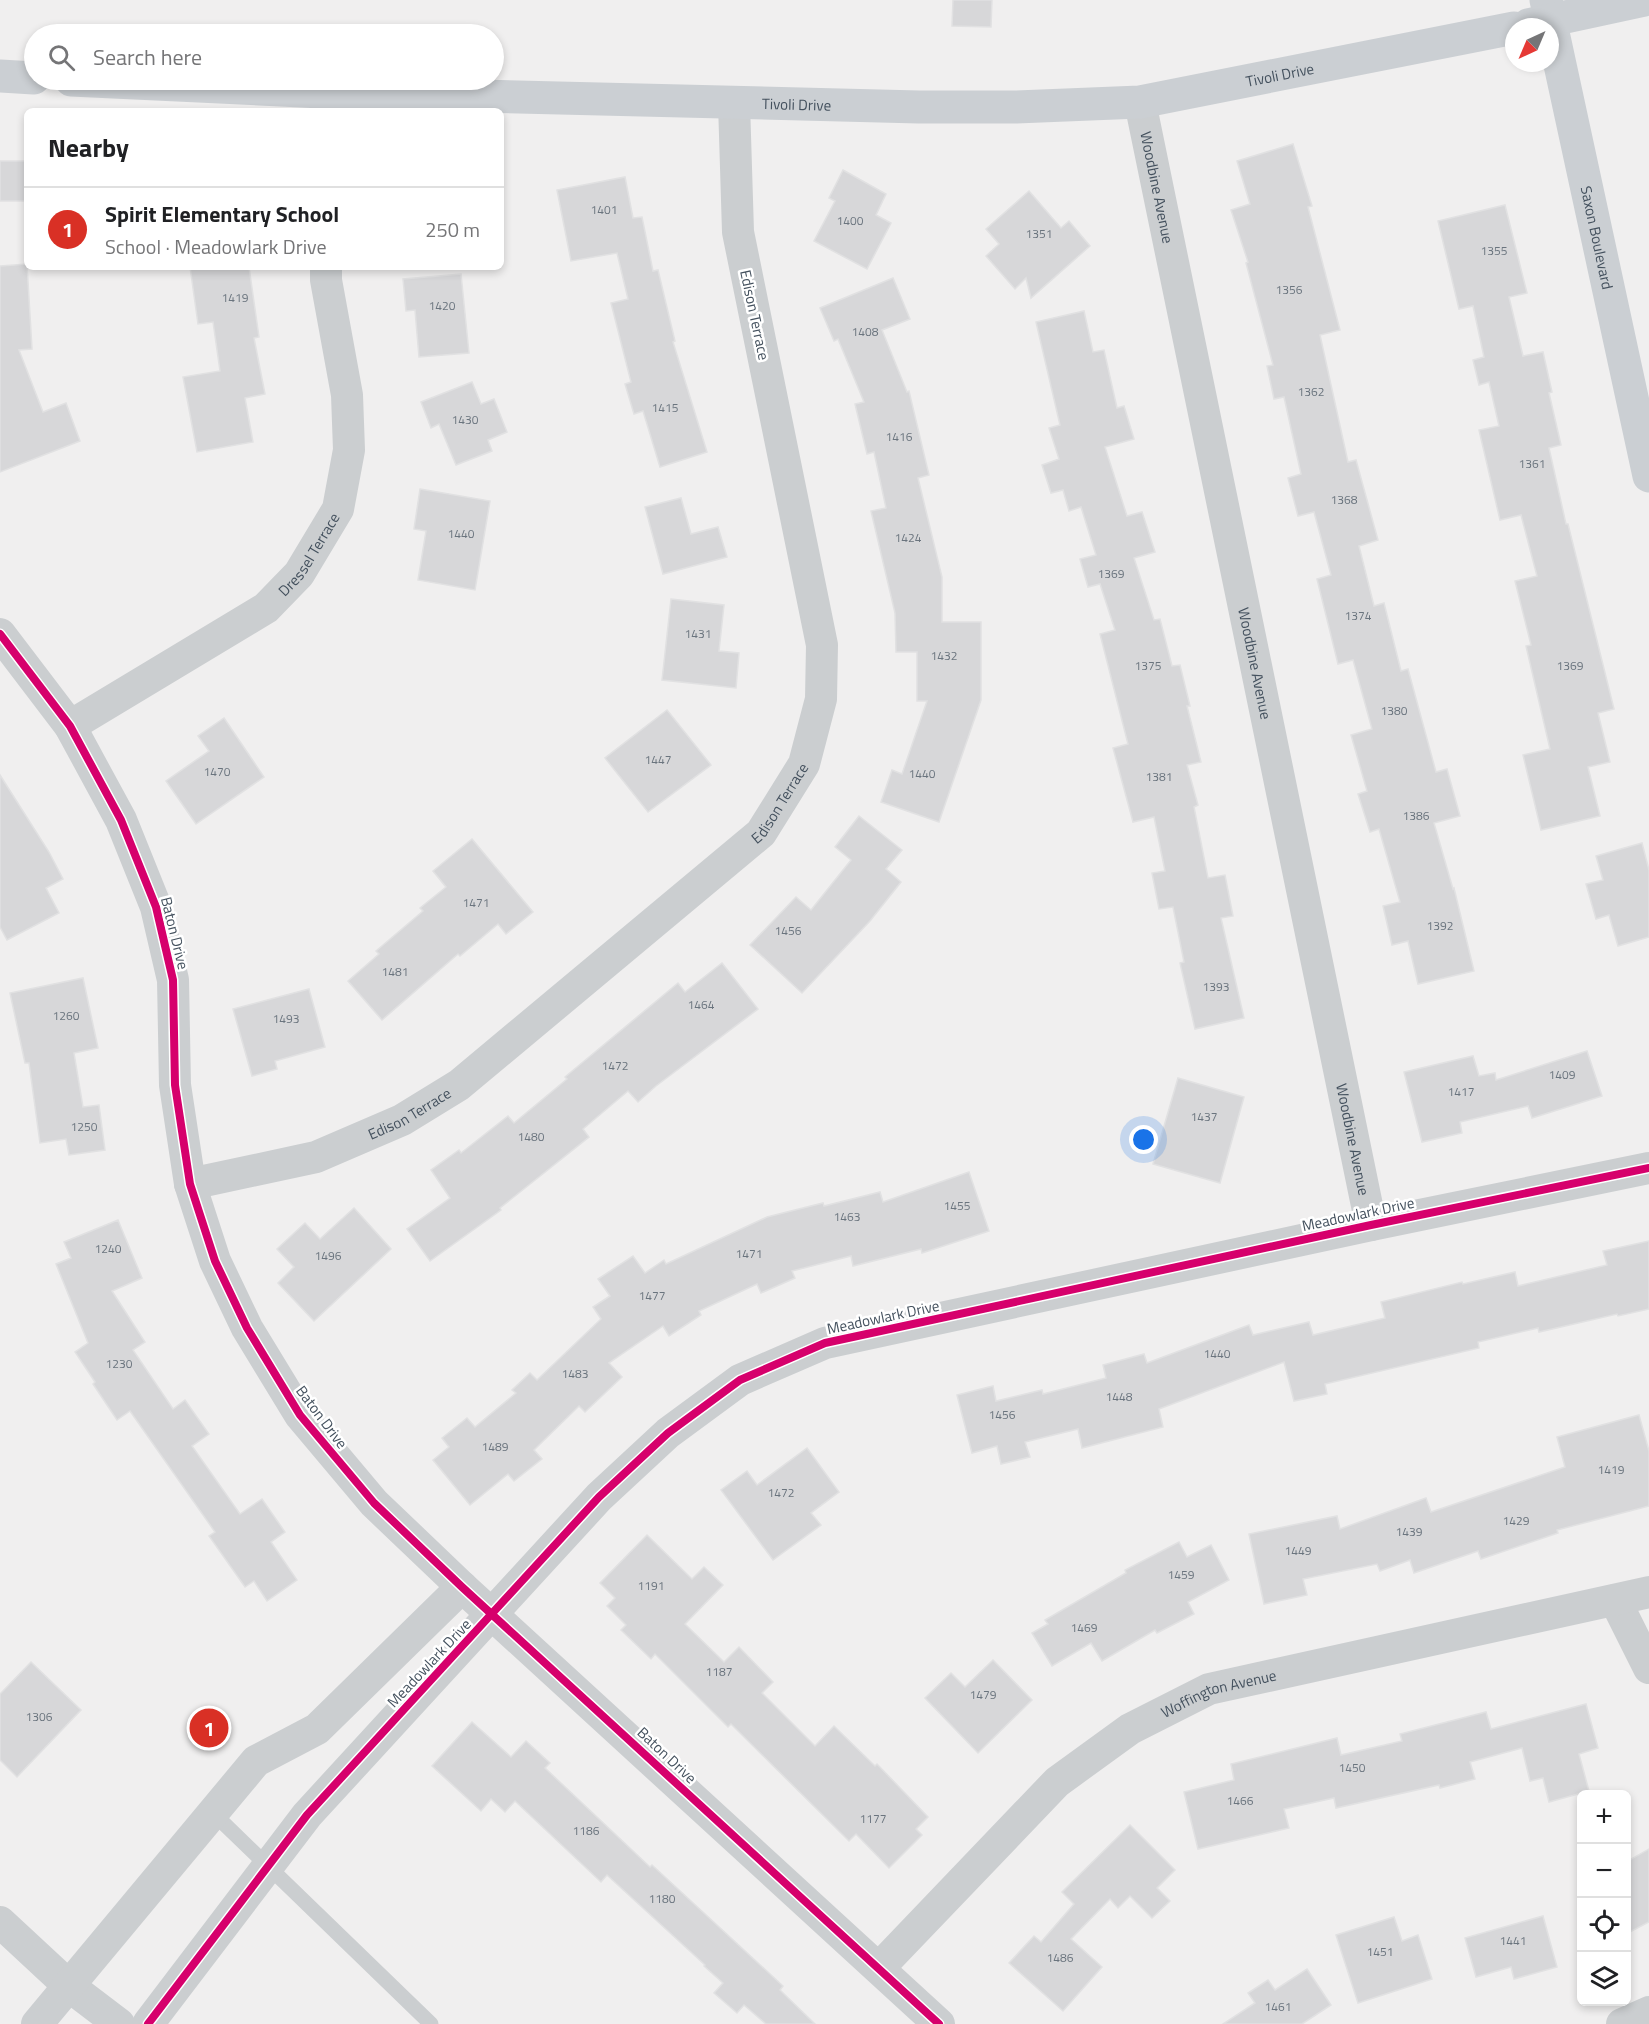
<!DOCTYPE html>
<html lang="en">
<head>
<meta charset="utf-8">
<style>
  :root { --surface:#fff; --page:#f2f2f2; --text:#202124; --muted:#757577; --line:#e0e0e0; --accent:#d93025 }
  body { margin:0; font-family:"Titillium Web",sans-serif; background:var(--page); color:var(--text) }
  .controls { position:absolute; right:18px; bottom:18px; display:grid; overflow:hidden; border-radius:9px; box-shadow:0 3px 9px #0003 }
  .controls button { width:54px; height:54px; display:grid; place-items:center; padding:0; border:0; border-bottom:2px solid var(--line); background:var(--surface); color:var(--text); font:30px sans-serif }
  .compass { position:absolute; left:1505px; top:18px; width:54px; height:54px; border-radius:50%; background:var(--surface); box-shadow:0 3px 9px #0003; rotate:224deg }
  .you { position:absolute; left:1144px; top:1140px; width:21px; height:21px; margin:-15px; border:4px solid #fff; border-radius:50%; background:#1a73e8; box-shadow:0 0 0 9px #1a73e833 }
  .badge { display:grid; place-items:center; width:39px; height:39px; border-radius:50%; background:var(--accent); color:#fff; font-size:20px; font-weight:700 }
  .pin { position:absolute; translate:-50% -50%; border:3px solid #fff; box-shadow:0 2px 6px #0006 }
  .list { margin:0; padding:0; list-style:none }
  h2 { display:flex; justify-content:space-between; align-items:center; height:78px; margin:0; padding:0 24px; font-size:26px }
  h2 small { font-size:20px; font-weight:400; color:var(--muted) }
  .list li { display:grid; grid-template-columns:39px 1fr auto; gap:18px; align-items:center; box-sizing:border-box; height:84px; padding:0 24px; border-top:2px solid var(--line) }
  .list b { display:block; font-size:22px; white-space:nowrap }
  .list p { margin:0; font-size:20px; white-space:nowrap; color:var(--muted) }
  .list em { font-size:20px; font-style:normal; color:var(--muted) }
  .icon { flex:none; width:33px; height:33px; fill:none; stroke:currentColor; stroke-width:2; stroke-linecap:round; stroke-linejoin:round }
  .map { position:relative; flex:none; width:1649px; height:2024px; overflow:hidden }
  .search { position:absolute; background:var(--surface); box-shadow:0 3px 9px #0003; left:24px; top:24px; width:480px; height:66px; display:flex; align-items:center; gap:15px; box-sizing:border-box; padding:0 21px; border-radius:33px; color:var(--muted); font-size:22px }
  .panel { position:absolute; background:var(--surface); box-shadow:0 3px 9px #0003; left:24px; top:108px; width:480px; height:162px; border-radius:9px }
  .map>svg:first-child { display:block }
  .building { fill:#d7d7d9; stroke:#e1e1e2; stroke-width:1.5 }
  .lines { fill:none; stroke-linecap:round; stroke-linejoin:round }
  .lane { stroke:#cbced0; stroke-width:15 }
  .street { stroke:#cbced0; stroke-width:32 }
  .secondary { stroke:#cbcfd3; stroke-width:33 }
  .cycleway-casing { stroke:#fff; stroke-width:11 }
  .cycleway { stroke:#d6006c; stroke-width:8 }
  .labels { text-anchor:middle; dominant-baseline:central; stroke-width:5; stroke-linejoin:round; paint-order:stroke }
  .number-label { font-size:12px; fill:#6a747e }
  .street-label { font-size:15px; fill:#44515e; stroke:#fff }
</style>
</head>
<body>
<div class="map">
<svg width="1649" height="2024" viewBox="0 0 1649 2024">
  <rect width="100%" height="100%" fill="#f0efef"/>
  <!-- building -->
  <g class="building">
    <polygon points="953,0 992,0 991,27 952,26"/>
    <polygon points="1293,144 1312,206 1308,207 1340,330 1320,335 1348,462 1356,460 1378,540 1359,546 1374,606 1384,603 1401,671 1408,669 1436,772 1447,769 1460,816 1434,823 1453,889 1454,888 1474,971 1418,984 1408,941 1392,945 1383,906 1400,902 1379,829 1370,832 1358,794 1367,791 1351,735 1372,729 1353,660 1338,664 1317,579 1331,575 1314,512 1298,516 1288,478 1301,474 1284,397 1274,399 1267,366 1273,365 1246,263 1248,262 1231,210 1250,204 1237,161"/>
    <rect x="0" y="161" width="27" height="40"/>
    <polygon points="843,170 886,194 876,215 891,223 867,269 814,241 835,201 829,198"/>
    <polygon points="625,177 633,218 642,217 653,271 658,270 675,341 673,342 707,452 660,467 643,411 634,414 625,384 631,382 611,303 628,299 617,253 571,261 557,190"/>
    <polygon points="1029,191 1061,228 1069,221 1090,246 1031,298 1026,278 1015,289 986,256 999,244 986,229"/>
    <polygon points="1505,205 1527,293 1509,297 1523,356 1543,352 1552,392 1549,393 1561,445 1549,448 1566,524 1568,524 1614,709 1598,713 1610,762 1588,767 1600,816 1541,830 1523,755 1550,749 1526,646 1531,645 1515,581 1537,576 1521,515 1500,520 1479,430 1499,426 1489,382 1479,385 1473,360 1484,357 1473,306 1459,309 1438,221"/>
    <polygon points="27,264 32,349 19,350 43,412 66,403 80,441 0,472 0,266"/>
    <polygon points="190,267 249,267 259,337 254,338 265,394 245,398 253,442 197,452 183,377 220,371 213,322 198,324"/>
    <polygon points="461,274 469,353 419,357 415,310 406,311 403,279"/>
    <polygon points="893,278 910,319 882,330 907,392 909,391 929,475 918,478 942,577 942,622 981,622 981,700 939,822 881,802 892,770 902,774 927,701 917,701 917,652 896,652 895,613 871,511 886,508 874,452 867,454 855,404 864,402 838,339 834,341 820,308"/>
    <polygon points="1084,311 1093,352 1104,350 1117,408 1124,406 1134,439 1105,447 1127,516 1142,512 1155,552 1134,558 1154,620 1160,619 1172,666 1180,665 1190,706 1187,706 1201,762 1187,765 1198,805 1194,807 1208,878 1225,875 1233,916 1221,918 1244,1018 1195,1029 1180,963 1184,962 1173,907 1159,909 1152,873 1165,871 1154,817 1133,822 1113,748 1128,744 1100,634 1115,630 1100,584 1088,587 1080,559 1096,555 1081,507 1069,511 1063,490 1051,493 1042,465 1059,459 1049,428 1060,425 1036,322"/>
    <polygon points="472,382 481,404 494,399 507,432 488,440 492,451 456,465 439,424 431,428 421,402"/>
    <polygon points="420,489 490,501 475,590 418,580 426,531 414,529"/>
    <polygon points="681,498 691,534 718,527 727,557 663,574 645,507"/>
    <polygon points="671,599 724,605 719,651 739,653 736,688 662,680"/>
    <polygon points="667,710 711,765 648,812 605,758"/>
    <polygon points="224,718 264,777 196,824 166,781 209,751 198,736"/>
    <polygon points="0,775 49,852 63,879 46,888 59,913 7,940 0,927"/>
    <polygon points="859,816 902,850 886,869 901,882 870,921 802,993 750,945 796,897 811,910 851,860 835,847"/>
    <polygon points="472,839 533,912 506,934 498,924 460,956 458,954 382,1020 348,981 379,954 376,951 423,911 420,908 446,887 433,871"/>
    <polygon points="1642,843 1649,870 1649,937 1618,946 1609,915 1596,919 1586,884 1603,880 1596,856"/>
    <polygon points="722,963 758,1009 656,1086 638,1102 628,1091 583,1129 589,1137 500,1208 501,1210 430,1261 407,1229 450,1198 431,1170 459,1150 461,1153 508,1116 514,1123 567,1079 565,1077 678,983 685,992"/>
    <polygon points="83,978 98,1048 74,1053 83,1107 99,1105 105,1150 69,1155 66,1139 40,1143 29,1063 25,1063 10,993"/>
    <polygon points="309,989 325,1047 275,1061 277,1069 252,1076 233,1009"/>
    <polygon points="1587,1051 1602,1096 1532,1118 1528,1106 1460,1122 1462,1133 1422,1142 1404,1072 1473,1056 1479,1076 1495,1073 1496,1080"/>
    <polygon points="1178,1078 1244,1097 1220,1183 1153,1164"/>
    <polygon points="969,1172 989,1231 922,1253 921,1249 853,1266 851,1256 792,1271 795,1278 761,1293 757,1284 699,1311 701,1315 669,1336 663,1326 609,1363 622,1377 585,1412 579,1406 534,1450 542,1459 514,1481 508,1474 470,1505 433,1460 449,1447 442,1438 467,1418 475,1427 516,1393 512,1390 530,1373 537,1380 601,1319 593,1307 610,1296 598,1279 633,1256 645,1273 664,1260 666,1264 767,1217 823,1203 824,1206 880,1192 883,1202"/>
    <polygon points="354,1208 391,1249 314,1321 278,1283 294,1267 277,1249 305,1223 320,1239"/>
    <polygon points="118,1220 142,1278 112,1291 145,1342 133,1350 173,1409 185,1400 209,1434 192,1446 240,1514 262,1499 285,1532 271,1542 297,1580 267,1601 254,1581 245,1587 209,1536 215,1532 130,1411 117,1420 93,1384 95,1382 75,1352 88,1343 56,1264 71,1258 64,1242"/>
    <polygon points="1649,1241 1649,1309 1618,1316 1617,1314 1539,1332 1538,1328 1478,1342 1479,1348 1325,1384 1327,1394 1294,1401 1284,1362 1159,1409 1163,1427 1082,1448 1078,1429 1025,1442 1030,1457 1001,1464 997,1446 972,1453 957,1395 993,1386 996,1401 1042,1390 1043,1394 1106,1378 1103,1365 1144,1354 1147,1363 1249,1325 1253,1335 1309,1322 1313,1335 1385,1318 1381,1302 1462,1282 1463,1284 1515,1272 1518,1286 1607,1265 1603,1251"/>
    <polygon points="1639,1415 1649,1451 1649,1506 1557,1530 1558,1533 1481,1559 1478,1551 1414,1573 1410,1560 1380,1571 1377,1564 1303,1579 1307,1595 1264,1604 1249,1534 1337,1516 1340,1529 1426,1498 1431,1512 1565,1467 1557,1437"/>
    <polygon points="807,1448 839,1492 811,1513 821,1525 773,1560 721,1490 747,1471 757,1485"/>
    <polygon points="647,1535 692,1579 704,1567 723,1585 685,1624 724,1662 739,1647 773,1682 762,1693 815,1746 834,1726 875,1766 877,1764 928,1817 916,1829 922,1835 889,1868 856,1834 849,1841 731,1724 728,1727 655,1654 651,1659 621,1630 626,1625 607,1606 615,1598 600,1583"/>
    <polygon points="1179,1542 1187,1557 1211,1545 1229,1580 1188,1602 1194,1614 1157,1633 1155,1630 1102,1661 1091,1643 1052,1666 1032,1633 1048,1624 1045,1620 1126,1573 1125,1570"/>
    <polygon points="993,1660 1032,1700 978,1753 925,1698 951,1673 965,1687"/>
    <polygon points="31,1662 81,1710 17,1777 0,1760 0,1694"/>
    <polygon points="1586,1704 1598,1748 1579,1754 1589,1791 1549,1802 1543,1778 1530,1781 1522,1748 1470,1762 1475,1779 1440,1788 1439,1785 1336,1808 1334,1798 1284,1809 1289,1828 1198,1849 1184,1792 1234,1780 1231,1764 1337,1738 1341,1755 1402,1741 1400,1734 1486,1712 1491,1729"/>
    <polygon points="472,1722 511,1757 526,1741 550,1763 545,1768 650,1867 652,1865 783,1986 780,1990 815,2024 766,2024 744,2005 737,2013 714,1993 723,1983 704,1966 705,1965 607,1875 601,1882 515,1801 505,1812 491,1799 481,1811 432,1766"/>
    <polygon points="1130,1825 1175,1870 1157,1888 1170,1901 1152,1918 1130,1896 1118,1908 1110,1899 1071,1939 1102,1967 1063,2011 1009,1963 1034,1936 1041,1942 1074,1904 1062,1892"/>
    <polygon points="1649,1849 1649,1922 1626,1934 1626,1862"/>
    <polygon points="1543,1916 1557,1967 1514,1979 1511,1967 1476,1977 1465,1938"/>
    <polygon points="1394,1917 1402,1941 1418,1935 1432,1979 1358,2003 1336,1935"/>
    <polygon points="1307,1969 1331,2005 1302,2024 1223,2024 1255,2003 1248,1993 1268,1980 1275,1990"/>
  </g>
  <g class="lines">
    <!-- lane -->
    <polyline class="lane" points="213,1813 431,2024"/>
    <!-- street -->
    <g class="street">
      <path id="s1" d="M1140,102L1371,1225"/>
      <polyline points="0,634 70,726 121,820 156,907 173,980 175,1085 190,1184 215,1261 247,1328 300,1415 374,1503 462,1587 939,2024"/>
      <path id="s2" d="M70,726L266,608L299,574L338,509L349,450L347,395L326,280V267"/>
      <path id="s3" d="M190,1184L316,1157L402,1120L459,1085L761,833L804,764L821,699L822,645L738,232L734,103"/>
      <polyline points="1615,1600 1649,1668"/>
      <polyline points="0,1922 69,1986 119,2024"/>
      <path id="s4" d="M879,1968L1057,1782L1130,1729L1209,1689L1649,1592"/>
      <polyline points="37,2024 256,1761 317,1729 462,1587"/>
      <polyline points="148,2024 307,1815 599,1497 668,1433 740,1380 825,1343 1371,1225 1649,1168"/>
      <polyline points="1622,2024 1649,2012"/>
    </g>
    <!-- secondary -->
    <g class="secondary">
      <path id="s5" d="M1546,0L1649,476"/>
      <polyline points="1528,25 1644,0"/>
      <polyline points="0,76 34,78"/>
      <path id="s6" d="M71,80L322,92L919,107H1016L1140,102L1514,28"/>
    </g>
    <!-- cycleway casing -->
    <g class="cycleway-casing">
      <g id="cycleway">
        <polyline points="0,634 70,726 121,820 156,907 173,980 175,1085 190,1184 215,1261 247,1328 300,1415 374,1503 462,1587 939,2024"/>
        <polyline points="148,2024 307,1815 599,1497 668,1433 740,1380 825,1343 1371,1225 1649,1168"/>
      </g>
    </g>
    <!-- cycleway -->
    <use href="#cycleway" class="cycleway"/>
  </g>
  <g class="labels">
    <!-- number labels -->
    <g class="number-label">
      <text x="604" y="209">1401</text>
      <text x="850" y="220">1400</text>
      <text x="1039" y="233">1351</text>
      <text x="1494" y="250">1355</text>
      <text x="1289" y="289">1356</text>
      <text x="235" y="297">1419</text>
      <text x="442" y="305">1420</text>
      <text x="865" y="331">1408</text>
      <text x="1311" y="391">1362</text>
      <text x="665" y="407">1415</text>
      <text x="465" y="419">1430</text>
      <text x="899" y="436">1416</text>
      <text x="1532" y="463">1361</text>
      <text x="1344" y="499">1368</text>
      <text x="461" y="533">1440</text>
      <text x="908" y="537">1424</text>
      <text x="1111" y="573">1369</text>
      <text x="1358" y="615">1374</text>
      <text x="698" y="633">1431</text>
      <text x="944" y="655">1432</text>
      <text x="1148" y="665">1375</text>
      <text x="1570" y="665">1369</text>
      <text x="1394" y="710">1380</text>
      <text x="658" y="759">1447</text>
      <text x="217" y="771">1470</text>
      <text x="922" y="773">1440</text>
      <text x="1159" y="776">1381</text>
      <text x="1416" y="815">1386</text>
      <text x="476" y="902">1471</text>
      <text x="1440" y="925">1392</text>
      <text x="788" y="930">1456</text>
      <text x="395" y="971">1481</text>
      <text x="1216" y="986">1393</text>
      <text x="701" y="1004">1464</text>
      <text x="66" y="1015">1260</text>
      <text x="286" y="1018">1493</text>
      <text x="615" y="1065">1472</text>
      <text x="1562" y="1074">1409</text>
      <text x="1461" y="1091">1417</text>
      <text x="1204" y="1116">1437</text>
      <text x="84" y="1126">1250</text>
      <text x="531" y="1136">1480</text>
      <text x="957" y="1205">1455</text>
      <text x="847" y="1216">1463</text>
      <text x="108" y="1248">1240</text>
      <text x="749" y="1253">1471</text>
      <text x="328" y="1255">1496</text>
      <text x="652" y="1295">1477</text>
      <text x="1217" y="1353">1440</text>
      <text x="119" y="1363">1230</text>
      <text x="575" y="1373">1483</text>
      <text x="1119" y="1396">1448</text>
      <text x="1002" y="1414">1456</text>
      <text x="495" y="1446">1489</text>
      <text x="1611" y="1469">1419</text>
      <text x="781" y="1492">1472</text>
      <text x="1516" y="1520">1429</text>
      <text x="1409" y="1531">1439</text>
      <text x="1298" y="1550">1449</text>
      <text x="1181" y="1574">1459</text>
      <text x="651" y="1585">1191</text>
      <text x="1084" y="1627">1469</text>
      <text x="719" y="1671">1187</text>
      <text x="983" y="1694">1479</text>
      <text x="39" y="1716">1306</text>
      <text x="1352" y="1767">1450</text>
      <text x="1240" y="1800">1466</text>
      <text x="873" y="1818">1177</text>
      <text x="586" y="1830">1186</text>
      <text x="662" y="1898">1180</text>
      <text x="1513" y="1940">1441</text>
      <text x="1380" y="1951">1451</text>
      <text x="1060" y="1957">1486</text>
      <text x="1278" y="2006">1461</text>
    </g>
    <!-- street labels -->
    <g class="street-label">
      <text stroke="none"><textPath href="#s6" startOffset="1212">Tivoli Drive</textPath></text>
      <text stroke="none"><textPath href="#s6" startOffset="726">Tivoli Drive</textPath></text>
      <text stroke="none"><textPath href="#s1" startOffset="87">Woodbine Avenue</textPath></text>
      <text stroke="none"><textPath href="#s5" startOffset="243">Saxon Boulevard</textPath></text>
      <text transform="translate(755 315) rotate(78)">Edison Terrace</text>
      <text stroke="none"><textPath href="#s2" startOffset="298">Dressel Terrace</textPath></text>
      <text stroke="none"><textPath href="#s1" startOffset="573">Woodbine Avenue</textPath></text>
      <text stroke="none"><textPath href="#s3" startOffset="718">Edison Terrace</textPath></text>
      <text transform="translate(175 933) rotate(76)">Baton Drive</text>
      <text stroke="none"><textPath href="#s3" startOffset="232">Edison Terrace</textPath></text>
      <text stroke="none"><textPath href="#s1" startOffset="1059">Woodbine Avenue</textPath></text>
      <text transform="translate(1358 1214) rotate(-12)">Meadowlark Drive</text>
      <text transform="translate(883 1317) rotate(-12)">Meadowlark Drive</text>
      <text transform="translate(322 1417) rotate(53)">Baton Drive</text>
      <text transform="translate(429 1663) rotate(-47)">Meadowlark Drive</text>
      <text stroke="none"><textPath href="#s4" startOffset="444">Woffington Avenue</textPath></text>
      <text transform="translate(667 1755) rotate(43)">Baton Drive</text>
    </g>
  </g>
</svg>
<div class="controls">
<button>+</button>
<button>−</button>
<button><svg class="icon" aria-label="locate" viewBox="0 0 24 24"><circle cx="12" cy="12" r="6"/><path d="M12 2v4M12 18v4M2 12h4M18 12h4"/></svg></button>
<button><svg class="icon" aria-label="layers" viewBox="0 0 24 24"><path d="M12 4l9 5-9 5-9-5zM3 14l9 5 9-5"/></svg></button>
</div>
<svg class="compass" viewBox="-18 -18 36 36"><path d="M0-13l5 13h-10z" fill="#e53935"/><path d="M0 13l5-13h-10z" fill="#757577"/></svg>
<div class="you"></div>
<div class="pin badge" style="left:209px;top:1728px">1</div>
<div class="search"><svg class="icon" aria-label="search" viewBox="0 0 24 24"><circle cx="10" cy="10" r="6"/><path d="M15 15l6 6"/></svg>Search here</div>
<section class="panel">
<h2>Nearby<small></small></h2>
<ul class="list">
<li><span class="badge">1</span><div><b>Spirit Elementary School</b><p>School · Meadowlark Drive</p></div><em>250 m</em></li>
</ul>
</section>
</div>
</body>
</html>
